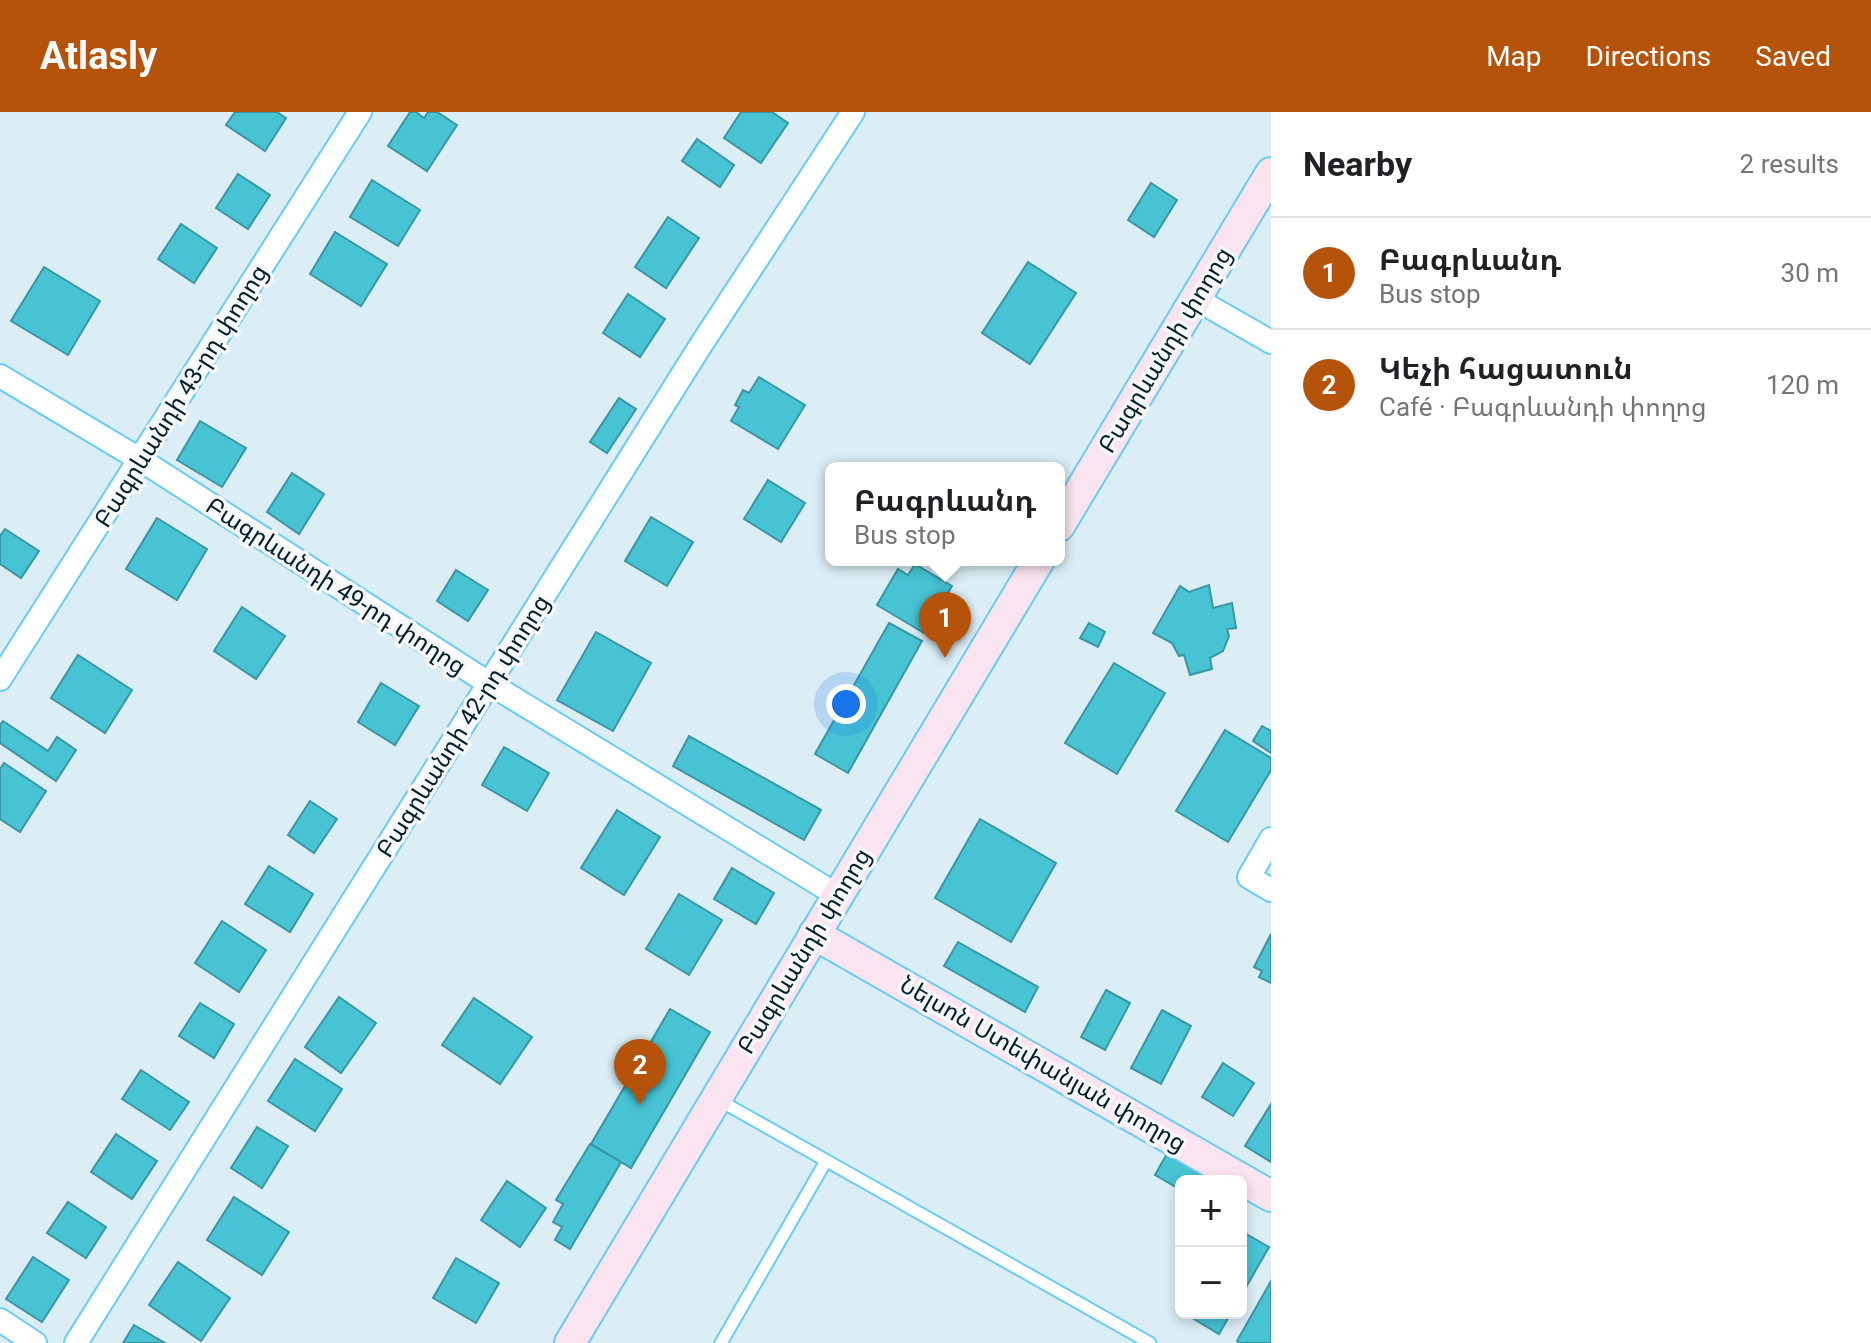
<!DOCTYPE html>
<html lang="en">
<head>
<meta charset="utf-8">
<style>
  :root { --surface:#fff; --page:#f2f2f2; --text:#202124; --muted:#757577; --line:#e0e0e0; --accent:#b45309 }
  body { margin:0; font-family:Roboto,"Noto Sans Armenian",sans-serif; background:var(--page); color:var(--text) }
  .controls { position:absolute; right:24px; bottom:24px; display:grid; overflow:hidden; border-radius:12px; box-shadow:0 4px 12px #0003 }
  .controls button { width:72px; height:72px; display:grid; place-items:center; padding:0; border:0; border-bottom:2px solid var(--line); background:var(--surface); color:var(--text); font:40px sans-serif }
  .you { position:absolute; left:846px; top:592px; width:28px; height:28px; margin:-20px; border:6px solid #fff; border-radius:50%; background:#1a73e8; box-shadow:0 0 0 12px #1a73e833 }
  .badge { display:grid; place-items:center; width:52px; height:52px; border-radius:50%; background:var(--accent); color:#fff; font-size:26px; font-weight:700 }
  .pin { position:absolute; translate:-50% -66px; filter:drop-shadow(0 2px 4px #0008) }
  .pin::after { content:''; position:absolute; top:42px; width:28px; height:24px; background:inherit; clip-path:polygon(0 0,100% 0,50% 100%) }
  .popup { position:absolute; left:825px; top:350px; width:240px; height:104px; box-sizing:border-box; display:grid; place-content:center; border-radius:12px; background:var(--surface); filter:drop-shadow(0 2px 6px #0005); font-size:26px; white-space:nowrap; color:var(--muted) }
  .popup b { font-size:30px; color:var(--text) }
  .popup::after { content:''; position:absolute; left:50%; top:100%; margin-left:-16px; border:16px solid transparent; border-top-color:var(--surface) }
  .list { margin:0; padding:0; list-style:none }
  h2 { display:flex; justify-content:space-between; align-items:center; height:104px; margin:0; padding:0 32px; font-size:34px }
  h2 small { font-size:26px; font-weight:400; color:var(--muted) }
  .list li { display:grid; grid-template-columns:52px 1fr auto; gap:24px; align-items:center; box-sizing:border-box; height:112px; padding:0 32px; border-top:2px solid var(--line) }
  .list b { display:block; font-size:30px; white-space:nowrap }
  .list p { margin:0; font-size:26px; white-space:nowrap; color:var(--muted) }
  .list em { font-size:26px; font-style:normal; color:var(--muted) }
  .map { position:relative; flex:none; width:1271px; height:1231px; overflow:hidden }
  header { display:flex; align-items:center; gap:48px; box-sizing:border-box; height:112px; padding:0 40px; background:var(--accent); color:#fff }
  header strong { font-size:38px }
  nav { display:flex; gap:44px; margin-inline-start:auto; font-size:28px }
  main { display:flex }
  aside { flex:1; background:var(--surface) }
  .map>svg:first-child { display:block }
  .building { fill:#47c3d4; stroke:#3a96a4; stroke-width:2 }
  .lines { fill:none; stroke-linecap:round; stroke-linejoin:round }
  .lane-casing { stroke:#6accf6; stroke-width:15 }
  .street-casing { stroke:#6accf6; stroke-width:26 }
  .secondary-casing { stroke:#6accf6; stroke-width:34 }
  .lane { stroke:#fff; stroke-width:11 }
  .street { stroke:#fff; stroke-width:22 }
  .secondary { stroke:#fae4ef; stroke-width:30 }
  .labels { text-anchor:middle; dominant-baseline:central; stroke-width:7; stroke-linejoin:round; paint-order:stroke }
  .street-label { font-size:24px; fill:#001f2c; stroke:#f7f7f7 }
</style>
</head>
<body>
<header>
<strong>Atlasly</strong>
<nav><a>Map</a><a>Directions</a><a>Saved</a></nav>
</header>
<main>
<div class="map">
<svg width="1271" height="1231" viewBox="0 0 1271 1231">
  <rect width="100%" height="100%" fill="#dbedf5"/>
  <!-- building -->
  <g class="building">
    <polygon points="235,0 277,0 286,6 265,39 226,13"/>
    <polygon points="410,0 416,0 424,6 428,0 437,0 457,13 427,59 388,34"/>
    <polygon points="741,0 772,0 788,11 761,51 724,26"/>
    <polygon points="697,27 734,53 720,75 682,49"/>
    <polygon points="238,62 270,83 248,117 216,96"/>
    <polygon points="372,68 420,98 398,134 350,105"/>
    <polygon points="1151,71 1177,88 1154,125 1128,108"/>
    <polygon points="668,105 699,126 666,176 635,155"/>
    <polygon points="181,112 217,136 194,171 158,147"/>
    <polygon points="335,120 387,152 361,194 310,162"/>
    <polygon points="1028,150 1076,181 1030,252 982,221"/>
    <polygon points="44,155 100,189 68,243 11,209"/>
    <polygon points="628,182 665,207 640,245 603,221"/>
    <polygon points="759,265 805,293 778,337 731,309 739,295 735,293 743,278 749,281"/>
    <polygon points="619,286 636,297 607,341 590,330"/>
    <polygon points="200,309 246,336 222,375 177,348"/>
    <polygon points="292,361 324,382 299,422 267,400"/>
    <polygon points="768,368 805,391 781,430 744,407"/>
    <polygon points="651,405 693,430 667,474 625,449"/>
    <polygon points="157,406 207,437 177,488 126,457"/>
    <polygon points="5,417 39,439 21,466 0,452 0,424"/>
    <polygon points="915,452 952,474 924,521 877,493 898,457 908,463"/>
    <polygon points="456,458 488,478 468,509 437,489"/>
    <polygon points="1209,473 1213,496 1232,491 1236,516 1227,517 1229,524 1223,539 1210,546 1212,557 1190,563 1184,543 1179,544 1172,531 1153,521 1180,474 1189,480"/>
    <polygon points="242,495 285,524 256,567 214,539"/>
    <polygon points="889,511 922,529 848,661 815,642"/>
    <polygon points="1089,511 1105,520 1098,535 1080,526"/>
    <polygon points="596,520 651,551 613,619 557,588"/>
    <polygon points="78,543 132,578 105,621 51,586"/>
    <polygon points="1114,551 1165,581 1117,662 1065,631"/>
    <polygon points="381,571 419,594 395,633 358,610"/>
    <polygon points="3,609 48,639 57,625 76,638 56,669 0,631 0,613"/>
    <polygon points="1262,614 1271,619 1271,641 1253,629"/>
    <polygon points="1225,618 1271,646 1271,658 1228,730 1176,699"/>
    <polygon points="689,624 821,698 804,728 673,654"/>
    <polygon points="504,635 549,661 527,699 482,673"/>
    <polygon points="4,651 46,679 20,720 0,707 0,657"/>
    <polygon points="310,689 337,707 314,741 288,723"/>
    <polygon points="617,698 660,725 624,783 581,756"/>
    <polygon points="980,707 1056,751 1011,830 935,786"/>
    <polygon points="269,754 313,782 290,820 245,792"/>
    <polygon points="732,756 774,781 756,812 714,787"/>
    <polygon points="679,782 722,808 689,863 646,837"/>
    <polygon points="222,809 266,838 239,880 195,851"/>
    <polygon points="1271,822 1271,871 1259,865 1262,859 1254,855"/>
    <polygon points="958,830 1038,875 1025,900 944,854"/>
    <polygon points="1106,878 1130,891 1105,938 1081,925"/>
    <polygon points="339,885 376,911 341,961 305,935"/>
    <polygon points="474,886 532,925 500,972 442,933"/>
    <polygon points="200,891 234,912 214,946 179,924"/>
    <polygon points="670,897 710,920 631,1056 591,1032"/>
    <polygon points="1162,898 1191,914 1161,972 1131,956"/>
    <polygon points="295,947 342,977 315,1019 268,989"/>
    <polygon points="1223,951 1254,971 1233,1004 1202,985"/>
    <polygon points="141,958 189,990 170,1018 122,987"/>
    <polygon points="1271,992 1271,1050 1245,1034"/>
    <polygon points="257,1015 288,1034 262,1076 231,1056"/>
    <polygon points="116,1022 157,1049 132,1087 91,1060"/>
    <polygon points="590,1032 621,1050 570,1137 555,1128 562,1115 553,1110 563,1092 556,1088"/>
    <polygon points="1169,1038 1203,1056 1196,1069 1181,1069 1181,1078 1155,1063"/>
    <polygon points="507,1069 546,1096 520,1135 481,1108"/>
    <polygon points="234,1085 289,1120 262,1163 207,1128"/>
    <polygon points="68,1090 106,1115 86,1146 47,1121"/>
    <polygon points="1241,1119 1269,1135 1241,1184"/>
    <polygon points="33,1145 69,1168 42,1210 6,1187"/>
    <polygon points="456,1146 499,1171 476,1211 433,1186"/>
    <polygon points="178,1150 230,1186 201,1229 149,1193"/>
    <polygon points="1271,1169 1271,1231 1240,1231 1237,1229"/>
    <polygon points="1184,1201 1231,1201 1219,1222"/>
    <polygon points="134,1213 165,1231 123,1231"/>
  </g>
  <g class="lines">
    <!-- lane casing -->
    <g class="lane-casing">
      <g id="lane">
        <polyline points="717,987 1150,1231"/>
        <polyline points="721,1231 826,1049"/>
      </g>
    </g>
    <!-- street casing -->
    <g class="street-casing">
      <g id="street">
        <polyline points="1196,187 1271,230"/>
        <polyline points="0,264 141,348 490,572 837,783"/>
        <polyline points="0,567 360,0"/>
        <polyline points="1271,727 1249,765 1271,778"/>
        <polyline points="0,1208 35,1231"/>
        <polyline points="76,1231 699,236 853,0"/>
      </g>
    </g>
    <!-- secondary casing -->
    <g class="secondary-casing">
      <g id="secondary">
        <polyline points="1059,414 1271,61"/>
        <polyline points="814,822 1271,1084"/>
        <polyline points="570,1231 1039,448"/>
      </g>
    </g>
    <!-- lane -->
    <use href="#lane" class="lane"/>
    <!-- street -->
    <use href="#street" class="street"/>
    <!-- secondary -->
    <use href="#secondary" class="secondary"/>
  </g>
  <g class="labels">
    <!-- street labels -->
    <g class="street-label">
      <text transform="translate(1165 238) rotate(-59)">Բագրևանդի փողոց</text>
      <text transform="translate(181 284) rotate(-58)">Բագրևանդի 43-րդ փողոց</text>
      <text transform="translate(336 474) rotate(33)">Բագրևանդի 49-րդ փողոց</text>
      <text transform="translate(463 614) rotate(-58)">Բագրևանդի 42-րդ փողոց</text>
      <text transform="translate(804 839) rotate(-59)">Բագրևանդի փողոց</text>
      <text transform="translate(1043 952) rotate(30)">Նելսոն Ստեփանյան փողոց</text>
    </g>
  </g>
</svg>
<div class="controls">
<button>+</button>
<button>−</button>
</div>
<div class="you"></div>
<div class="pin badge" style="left:945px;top:546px">1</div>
<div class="popup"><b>Բագրևանդ</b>Bus stop</div>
<div class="pin badge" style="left:640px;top:993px">2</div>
</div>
<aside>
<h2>Nearby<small>2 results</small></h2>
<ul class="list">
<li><span class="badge">1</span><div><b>Բագրևանդ</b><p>Bus stop</p></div><em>30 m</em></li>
<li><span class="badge">2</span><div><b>Կեչի հացատուն</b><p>Café · Բագրևանդի փողոց</p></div><em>120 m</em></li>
</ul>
</aside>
</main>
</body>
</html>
